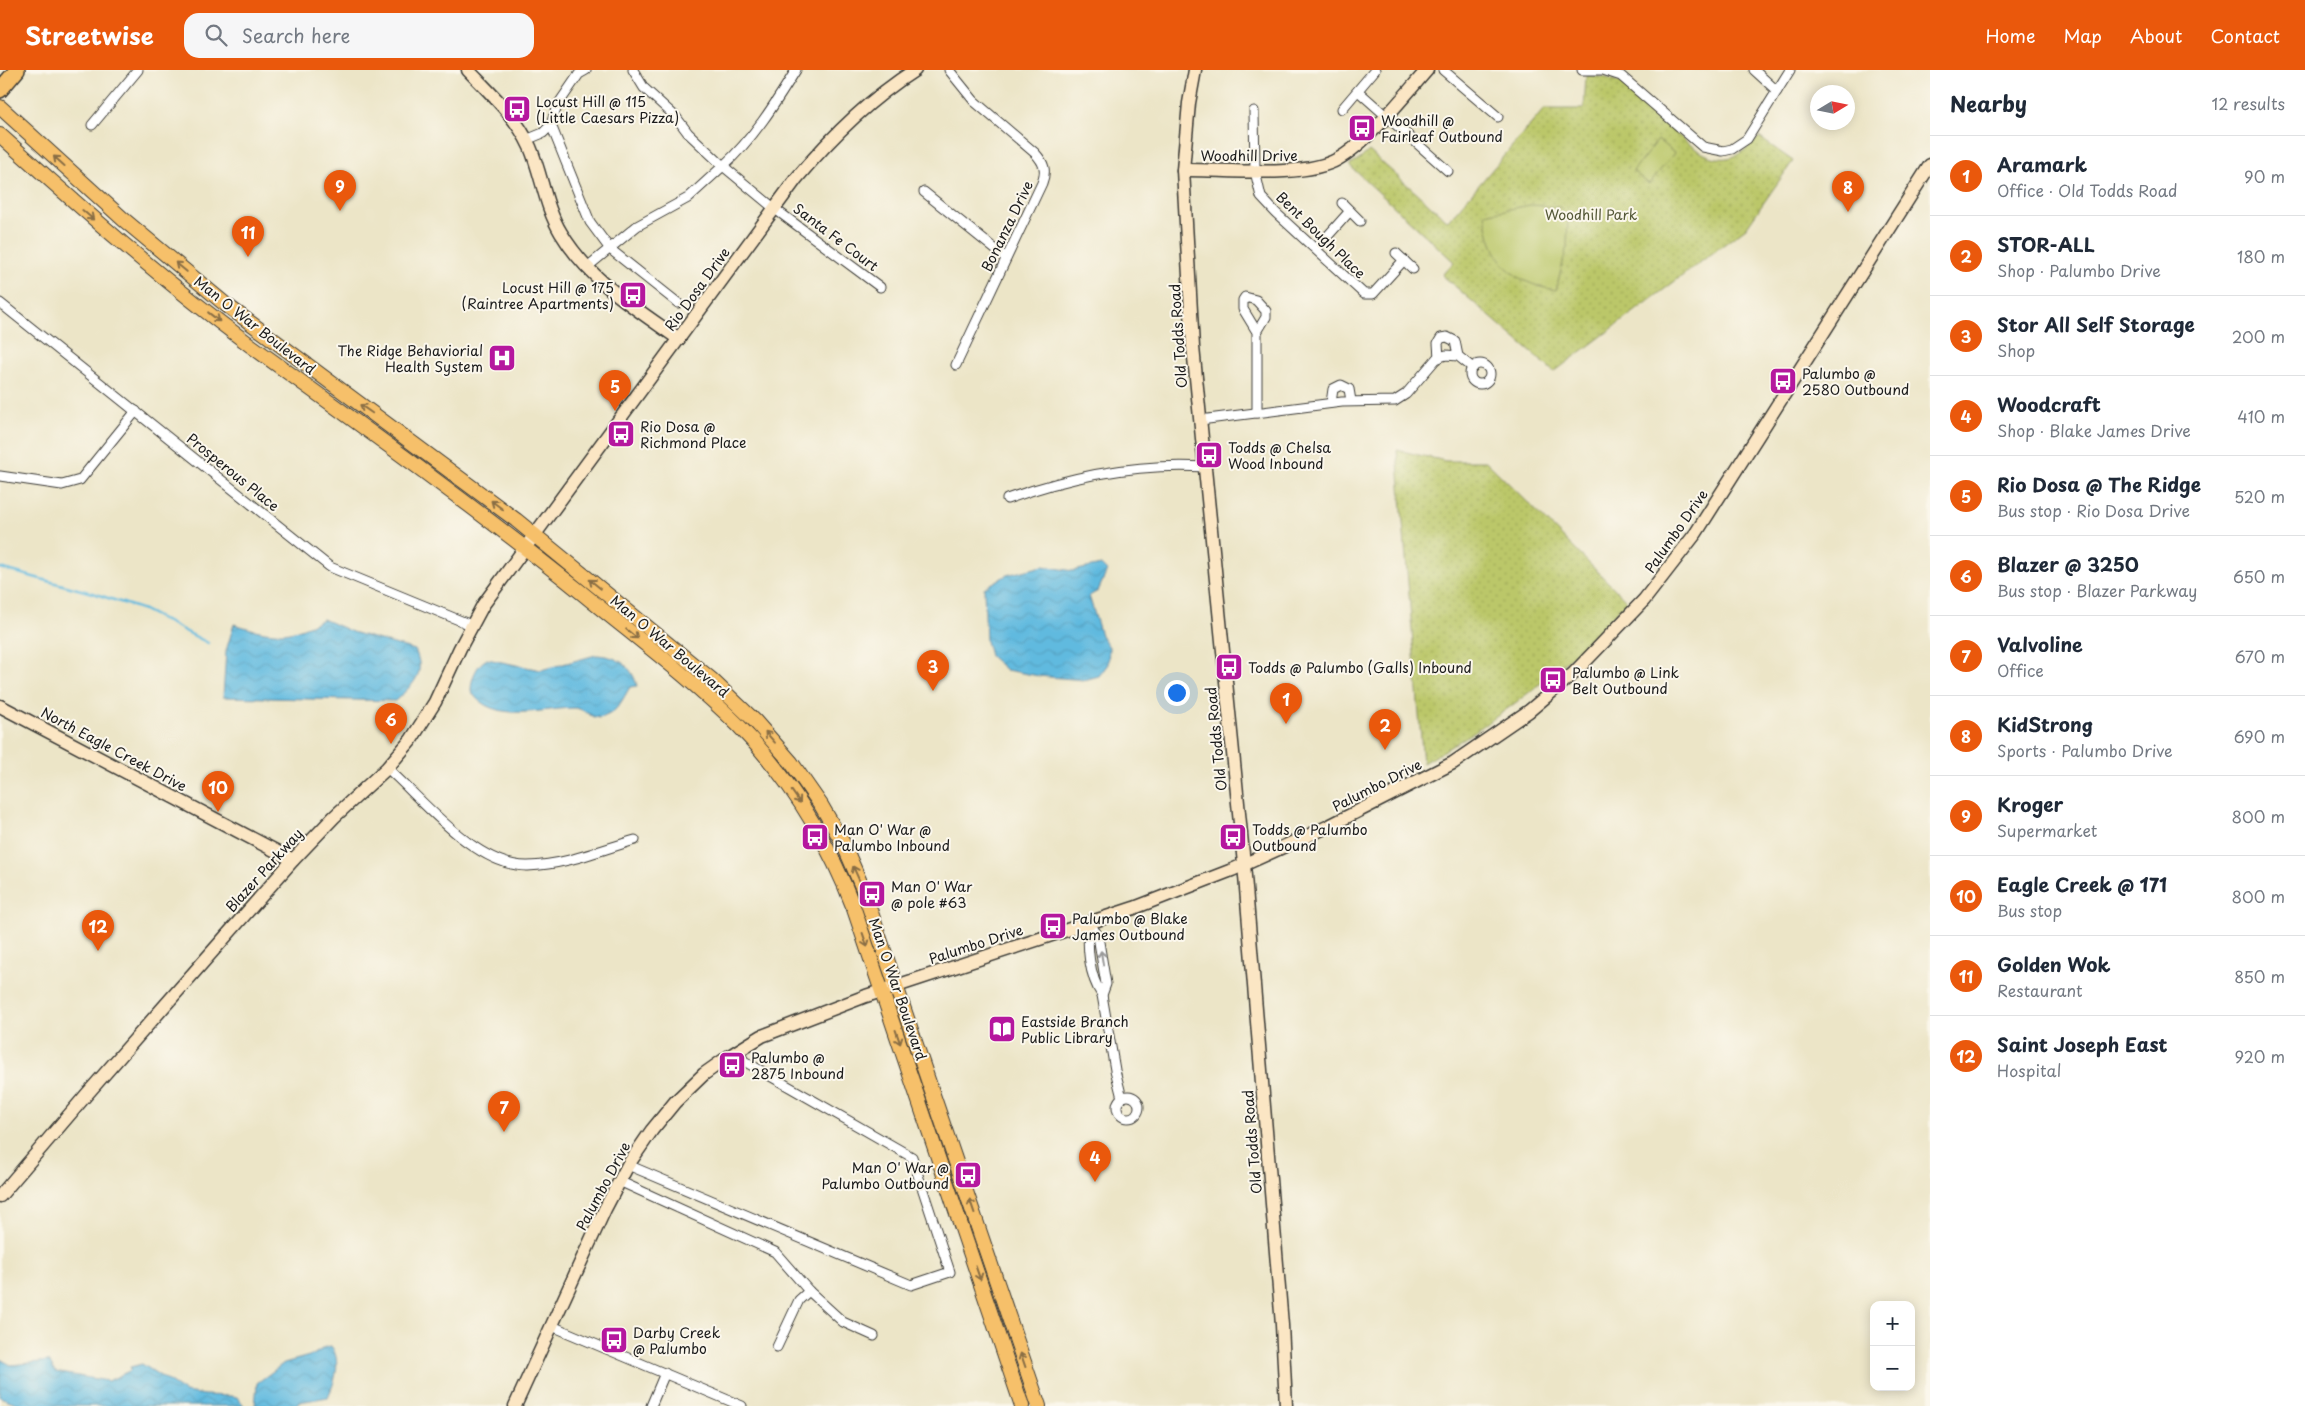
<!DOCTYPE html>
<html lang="en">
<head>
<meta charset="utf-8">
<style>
  :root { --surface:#fff; --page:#f6f6f7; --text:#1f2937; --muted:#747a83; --line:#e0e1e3; --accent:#ea580c }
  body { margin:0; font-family:"Playpen Sans",sans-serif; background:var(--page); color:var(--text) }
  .controls { position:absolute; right:15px; bottom:15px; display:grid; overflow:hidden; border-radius:10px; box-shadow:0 2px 12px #0003 }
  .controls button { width:45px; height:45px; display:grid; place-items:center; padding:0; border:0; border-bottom:1px solid var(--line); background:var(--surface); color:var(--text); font:25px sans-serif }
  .compass { position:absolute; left:1810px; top:15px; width:45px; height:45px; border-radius:50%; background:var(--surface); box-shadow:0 2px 12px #0003; rotate:80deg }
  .you { position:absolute; left:1176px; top:622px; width:18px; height:18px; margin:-12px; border:4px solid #fff; border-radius:50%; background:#1a73e8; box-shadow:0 0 0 8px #1a73e833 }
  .badge { display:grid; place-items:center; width:32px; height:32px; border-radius:50%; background:var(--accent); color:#fff; font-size:16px; font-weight:700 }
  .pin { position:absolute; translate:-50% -41px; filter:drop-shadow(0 1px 2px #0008) }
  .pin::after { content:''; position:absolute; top:26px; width:18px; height:15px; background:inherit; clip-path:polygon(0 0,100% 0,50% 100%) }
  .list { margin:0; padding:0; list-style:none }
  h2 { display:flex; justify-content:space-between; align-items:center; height:65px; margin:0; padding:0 20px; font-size:21px }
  h2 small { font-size:16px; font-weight:400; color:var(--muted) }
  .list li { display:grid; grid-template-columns:32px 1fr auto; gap:15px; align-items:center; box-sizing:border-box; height:80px; padding:0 20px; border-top:1px solid var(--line) }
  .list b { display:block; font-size:19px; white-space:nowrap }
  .list p { margin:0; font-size:16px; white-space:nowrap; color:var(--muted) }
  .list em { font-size:16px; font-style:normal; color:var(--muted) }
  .icon { flex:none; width:28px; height:28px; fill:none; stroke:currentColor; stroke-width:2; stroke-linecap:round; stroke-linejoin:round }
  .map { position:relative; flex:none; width:1930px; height:1336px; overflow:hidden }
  header { display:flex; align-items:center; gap:30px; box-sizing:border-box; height:70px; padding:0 25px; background:var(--accent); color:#fff }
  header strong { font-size:24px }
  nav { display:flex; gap:28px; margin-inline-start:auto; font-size:18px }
  .search { width:350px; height:45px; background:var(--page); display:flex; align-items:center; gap:12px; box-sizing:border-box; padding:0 18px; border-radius:15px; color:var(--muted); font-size:19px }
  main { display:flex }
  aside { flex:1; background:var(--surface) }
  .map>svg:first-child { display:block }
  .grass { fill:url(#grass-dots); stroke:#6c7242 }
  .garden { fill:#bbc769; stroke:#6c7242 }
  .water { fill:url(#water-waves); stroke:#3e6b7e }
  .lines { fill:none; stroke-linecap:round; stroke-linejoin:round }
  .stream { stroke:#61badf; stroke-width:2.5 }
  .street-casing { stroke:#3b3a36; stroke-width:11 }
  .secondary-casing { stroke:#3b3a36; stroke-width:15 }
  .primary-casing { stroke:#3b3a36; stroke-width:16 }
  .highway-casing { stroke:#3b3a36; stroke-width:18 }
  .street { stroke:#fff; stroke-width:9 }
  .secondary { stroke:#fbe6c4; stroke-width:12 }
  .primary { stroke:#f6c06b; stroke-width:14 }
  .highway { stroke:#f6c06b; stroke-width:15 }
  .oneway { stroke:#896e44 }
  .oneway2 { stroke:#999 }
  .labels { text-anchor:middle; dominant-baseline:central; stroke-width:4; stroke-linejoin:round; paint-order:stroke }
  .poi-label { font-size:14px; fill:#1c1c1c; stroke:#fbf7ec; text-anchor:start }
  .street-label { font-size:14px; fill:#1c1c1c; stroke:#fbf7ec }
  .park-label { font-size:14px; fill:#545837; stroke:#fbf7ec }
</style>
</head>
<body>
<header>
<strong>Streetwise</strong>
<div class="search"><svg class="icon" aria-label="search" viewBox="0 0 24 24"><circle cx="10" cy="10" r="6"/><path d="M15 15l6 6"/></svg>Search here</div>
<nav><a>Home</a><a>Map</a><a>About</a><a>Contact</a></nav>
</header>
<main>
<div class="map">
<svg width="1930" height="1336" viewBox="0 0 1930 1336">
  <defs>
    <pattern id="grass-dots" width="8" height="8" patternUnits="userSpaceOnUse" patternTransform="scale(1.25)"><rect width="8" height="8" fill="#bbc769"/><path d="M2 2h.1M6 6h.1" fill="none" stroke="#a0aa5a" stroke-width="1.8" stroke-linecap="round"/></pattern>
    <pattern id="water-waves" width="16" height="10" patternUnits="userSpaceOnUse" patternTransform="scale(1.25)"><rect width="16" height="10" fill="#61badf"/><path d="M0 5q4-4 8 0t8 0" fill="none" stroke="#549fbf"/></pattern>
  </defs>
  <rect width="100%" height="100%" fill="#fbf7ec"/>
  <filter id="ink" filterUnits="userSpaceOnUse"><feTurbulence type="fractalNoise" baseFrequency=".02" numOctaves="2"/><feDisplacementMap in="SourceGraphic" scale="10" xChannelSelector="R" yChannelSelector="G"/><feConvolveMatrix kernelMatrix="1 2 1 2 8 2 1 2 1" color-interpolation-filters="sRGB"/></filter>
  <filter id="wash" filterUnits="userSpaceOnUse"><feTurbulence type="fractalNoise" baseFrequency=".0096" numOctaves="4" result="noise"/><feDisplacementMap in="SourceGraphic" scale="20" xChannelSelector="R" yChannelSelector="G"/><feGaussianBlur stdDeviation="1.12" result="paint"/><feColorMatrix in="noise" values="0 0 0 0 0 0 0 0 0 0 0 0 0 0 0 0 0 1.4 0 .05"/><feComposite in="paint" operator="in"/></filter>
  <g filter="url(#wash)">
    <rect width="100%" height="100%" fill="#ece5c7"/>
    <!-- grass -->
    <g class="grass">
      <path d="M1586,5L1607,8L1622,13C1636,26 1651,39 1665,53C1696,81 1723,109 1759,67L1793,91L1746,158L1554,302L1442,205L1454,192L1349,95L1360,89L1369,81L1448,151L1544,39H1584Z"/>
      <path d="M1397,380L1446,391H1486L1627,531C1569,596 1499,650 1423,693Z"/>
    </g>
    <!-- garden -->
    <g class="garden">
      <polygon points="1658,70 1674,83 1649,114 1633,101"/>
      <path d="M1530,135L1560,137L1568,145L1567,176L1556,220C1510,213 1491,189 1485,144Z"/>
    </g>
    <!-- water -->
    <g class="water">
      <polygon points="1101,495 1107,501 1098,521 1089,526 1101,565 1109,577 1108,594 1099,606 1084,610 1039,606 1006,600 990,586 986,571 984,518 1007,505 1043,496 1073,501"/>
      <path d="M323,549L352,562L415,580C427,605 412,615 395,631L223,627L226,581L234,554C273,566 286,568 323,549Z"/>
      <path d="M596,585C617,586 632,595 637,616L630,617C622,630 618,642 603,647C592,651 586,639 575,638C545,638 491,655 471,621C471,609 476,595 487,589L541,600Z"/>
      <path d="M331,1276C342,1290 335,1312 328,1327L300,1332L296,1336H255L257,1313L284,1293L313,1285L325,1277Z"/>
      <polygon points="0,1289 11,1295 49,1291 55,1302 108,1311 131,1300 130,1297 142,1294 185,1322 205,1325 230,1326 237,1327 243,1334 243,1336 17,1336 16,1333 0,1327"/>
    </g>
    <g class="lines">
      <!-- stream -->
      <polyline class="stream" points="0,498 96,524 144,540 208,573"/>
    </g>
  </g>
  <g filter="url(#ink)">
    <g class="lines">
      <!-- street casing -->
      <g class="street-casing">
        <g id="street">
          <path d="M796,0C775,34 753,69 723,96L775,139L880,217"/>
          <path d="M949,0L974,31L1035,83C1044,93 1047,100 1042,113L956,295"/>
          <polyline points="1443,0 1498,47"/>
          <polyline points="1582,0 1603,0 1621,6 1703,77 1723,81 1732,79 1747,69 1790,0"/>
          <polyline points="1754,0 1777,21"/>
          <polyline points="1358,21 1448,101"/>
          <polyline points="1342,39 1375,0"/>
          <polyline points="1254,41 1255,101 1261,127 1276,143 1364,224 1373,224 1404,190"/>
          <polyline points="92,55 138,0"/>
          <polyline points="551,55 590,152 610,179 678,233"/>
          <polyline points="526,70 543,63 551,55 557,36 579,4 586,0"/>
          <polyline points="924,122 1006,188"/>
          <polyline points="1342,133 1360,151"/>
          <polyline points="1316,179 1350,141"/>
          <polyline points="1396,183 1413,199"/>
          <polyline points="586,198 637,156 688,128 723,96 688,63 676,47 644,18 633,0"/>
          <polyline points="0,233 330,497 471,555"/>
          <polyline points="1439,288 1438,273 1441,268 1447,267 1455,271 1458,286"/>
          <circle cx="1480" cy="304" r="10"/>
          <polyline points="1331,333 1333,319 1341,315 1349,319 1351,331"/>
          <polyline points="1257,343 1257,262 1266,247 1266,241 1256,230 1245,227 1243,230 1243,239 1257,262"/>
          <polyline points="1200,350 1342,332 1395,331 1406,324 1437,288 1446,285 1458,286 1473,298"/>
          <polyline points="0,406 62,415 80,410 136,341"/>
          <path d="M1007,429C1071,406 1137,393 1205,397"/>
          <path d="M387,698C424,731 476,797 528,796C565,795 601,780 635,770"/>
          <path d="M1090,853C1086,875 1089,906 1102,925L1115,1000L1122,1028"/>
          <polyline points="1090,853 1098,866 1106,914 1102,925"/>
          <circle cx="1128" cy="1037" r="11"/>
          <polyline points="628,1095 911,1215 950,1202 912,1087 744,991 738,980"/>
          <polyline points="619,1111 775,1182 809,1221 843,1252 874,1266"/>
          <polyline points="552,1256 742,1336"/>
          <polyline points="777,1277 799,1230 809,1221"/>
          <polyline points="651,1336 665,1303"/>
        </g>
      </g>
      <!-- secondary casing -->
      <g class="secondary-casing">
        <g id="secondary">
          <path d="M468,0C491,24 516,46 530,77C542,105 545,137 561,163C589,210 635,238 679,269"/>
          <polyline points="1195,0 1189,33 1183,100 1193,277 1244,794 1282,1255 1286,1336"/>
          <path d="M1183,100C1223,99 1304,109 1338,89C1367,73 1404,26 1427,0"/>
          <polyline points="0,636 293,790"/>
          <path d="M0,1126L87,1024L293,790L334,747L387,698L411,670L435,632L460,578L483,535L796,109C831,67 868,30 915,0"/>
          <polyline points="515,1336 605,1139 628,1095 652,1060 675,1032 704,1004 728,987 762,966 866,926 1134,838 1232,800 1327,757 1453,693 1529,641 1574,603 1644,530 1696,463 1930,95"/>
        </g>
      </g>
      <!-- primary casing -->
      <g class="primary-casing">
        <g id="primary">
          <polyline points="0,37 123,149 225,234 516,450 712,610 755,651 791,692 821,735 843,773 863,819 1039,1336"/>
          <path d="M0,65C81,138 162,210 250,275C362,356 474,436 582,523C634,566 690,607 738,655C789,707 827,769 853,836L1022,1336"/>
        </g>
      </g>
      <!-- highway casing -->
      <g class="highway-casing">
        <polyline id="highway" points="0,20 17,0"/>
      </g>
      <!-- street -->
      <use href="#street" class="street"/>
      <!-- secondary -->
      <use href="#secondary" class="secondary"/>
      <!-- primary -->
      <use href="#primary" class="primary"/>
      <!-- highway -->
      <use href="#highway" class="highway"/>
    </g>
    <!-- one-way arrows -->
    <defs><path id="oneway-shaft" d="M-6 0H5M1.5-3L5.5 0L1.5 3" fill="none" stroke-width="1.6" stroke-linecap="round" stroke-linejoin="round" transform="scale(1.25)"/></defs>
    <g class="oneway">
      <use href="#oneway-shaft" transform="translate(59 91) rotate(-138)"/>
      <use href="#oneway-shaft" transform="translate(88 145) rotate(41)"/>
      <use href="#oneway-shaft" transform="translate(181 197) rotate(-140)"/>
      <use href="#oneway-shaft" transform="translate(214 247) rotate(38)"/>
      <use href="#oneway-shaft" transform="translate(366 339) rotate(-145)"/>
      <use href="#oneway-shaft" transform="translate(497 435) rotate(-143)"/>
      <use href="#oneway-shaft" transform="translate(595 514) rotate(-141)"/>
      <use href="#oneway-shaft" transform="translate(632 564) rotate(39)"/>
      <use href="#oneway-shaft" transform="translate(770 667) rotate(-131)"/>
      <use href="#oneway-shaft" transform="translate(796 727) rotate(55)"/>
      <use href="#oneway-shaft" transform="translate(856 803) rotate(-114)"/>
      <use href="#oneway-shaft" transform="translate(865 870) rotate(71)"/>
      <use href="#oneway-shaft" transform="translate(898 967) rotate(71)"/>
      <use href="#oneway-shaft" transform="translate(972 1136) rotate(-109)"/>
      <use href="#oneway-shaft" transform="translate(978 1203) rotate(71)"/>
      <use href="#oneway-shaft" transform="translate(1023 1290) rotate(-109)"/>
    </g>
    <use class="oneway2" href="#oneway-shaft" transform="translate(1102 888) rotate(-99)"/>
  </g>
  <!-- icons -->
  <defs>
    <g id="bus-square" transform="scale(1.4375)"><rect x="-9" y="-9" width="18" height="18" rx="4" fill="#b5179e" stroke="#fbf7ec"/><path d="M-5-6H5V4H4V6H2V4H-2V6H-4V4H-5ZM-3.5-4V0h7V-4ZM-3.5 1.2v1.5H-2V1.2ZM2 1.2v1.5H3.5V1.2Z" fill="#fff"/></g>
    <g id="hospital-square" transform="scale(1.4375)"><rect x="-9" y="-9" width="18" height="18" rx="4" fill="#b5179e" stroke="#fbf7ec"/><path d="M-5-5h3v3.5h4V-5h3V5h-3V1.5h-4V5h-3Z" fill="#fff"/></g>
    <g id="library-square" transform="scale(1.4375)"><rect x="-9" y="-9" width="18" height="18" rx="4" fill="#b5179e" stroke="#fbf7ec"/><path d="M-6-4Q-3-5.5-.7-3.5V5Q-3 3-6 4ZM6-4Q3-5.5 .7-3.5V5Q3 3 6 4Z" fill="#fff"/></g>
  </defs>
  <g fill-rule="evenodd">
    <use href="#bus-square" x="517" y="39"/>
    <use href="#bus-square" x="1362" y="58"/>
    <use href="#bus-square" x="633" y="225"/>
    <use href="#hospital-square" x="502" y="288"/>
    <use href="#bus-square" x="1783" y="311"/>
    <use href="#bus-square" x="621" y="364"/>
    <use href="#bus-square" x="1209" y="385"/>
    <use href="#bus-square" x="1229" y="597"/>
    <use href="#bus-square" x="1553" y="610"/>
    <use href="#bus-square" x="815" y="767"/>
    <use href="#bus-square" x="1233" y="767"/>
    <use href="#bus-square" x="872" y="824"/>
    <use href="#bus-square" x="1053" y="856"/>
    <use href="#library-square" x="1002" y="959"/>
    <use href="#bus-square" x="732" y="995"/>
    <use href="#bus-square" x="968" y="1105"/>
    <use href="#bus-square" x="614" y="1270"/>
  </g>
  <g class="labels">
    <!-- poi labels -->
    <g class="poi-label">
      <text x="536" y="31">Locust Hill @ 115<tspan x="536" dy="16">(Little Caesars Pizza)</tspan></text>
      <text x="1381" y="50">Woodhill @<tspan x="1381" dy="16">Fairleaf Outbound</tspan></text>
      <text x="614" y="217" text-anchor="end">Locust Hill @ 175<tspan x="614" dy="16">(Raintree Apartments)</tspan></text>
      <text x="483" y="280" text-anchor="end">The Ridge Behaviorial<tspan x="483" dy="16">Health System</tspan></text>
      <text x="1802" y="303">Palumbo @<tspan x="1802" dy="16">2580 Outbound</tspan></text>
      <text x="640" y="356">Rio Dosa @<tspan x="640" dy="16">Richmond Place</tspan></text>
      <text x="1228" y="377">Todds @ Chelsa<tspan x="1228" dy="16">Wood Inbound</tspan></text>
      <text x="1248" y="597">Todds @ Palumbo (Galls) Inbound</text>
      <text x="1572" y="602">Palumbo @ Link<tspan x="1572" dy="16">Belt Outbound</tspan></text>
      <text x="834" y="759">Man O' War @<tspan x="834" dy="16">Palumbo Inbound</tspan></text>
      <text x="1252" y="759">Todds @ Palumbo<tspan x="1252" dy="16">Outbound</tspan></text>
      <text x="891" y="816">Man O' War<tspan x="891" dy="16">@ pole #63</tspan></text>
      <text x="1072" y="848">Palumbo @ Blake<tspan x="1072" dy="16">James Outbound</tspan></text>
      <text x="1021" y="951">Eastside Branch<tspan x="1021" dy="16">Public Library</tspan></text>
      <text x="751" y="987">Palumbo @<tspan x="751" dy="16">2875 Inbound</tspan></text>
      <text x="949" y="1097" text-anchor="end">Man O' War @<tspan x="949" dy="16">Palumbo Outbound</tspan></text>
      <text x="633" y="1262">Darby Creek<tspan x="633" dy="16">@ Palumbo</tspan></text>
    </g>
    <!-- street labels -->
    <g class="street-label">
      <text x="1249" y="85">Woodhill Drive</text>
      <text transform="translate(1007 156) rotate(-64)">Bonanza Drive</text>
      <text transform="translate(1321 165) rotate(44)">Bent Bough Place</text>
      <text transform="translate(836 167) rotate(37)">Santa Fe Court</text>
      <text transform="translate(697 219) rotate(-54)">Rio Dosa Drive</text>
      <text transform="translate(255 255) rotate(38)">Man O War Boulevard</text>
      <text transform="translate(1178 266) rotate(-94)">Old Todds Road</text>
      <text transform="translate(233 402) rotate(39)">Prosperous Place</text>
      <text transform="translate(1676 461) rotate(-55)">Palumbo Drive</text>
      <text transform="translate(670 576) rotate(40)">Man O War Boulevard</text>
      <text transform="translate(1216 669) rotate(-96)">Old Todds Road</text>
      <text transform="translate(114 679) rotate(28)">North Eagle Creek Drive</text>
      <text transform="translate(1377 715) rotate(-27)">Palumbo Drive</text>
      <text transform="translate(264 800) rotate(-48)">Blazer Parkway</text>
      <text transform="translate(976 874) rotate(-18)">Palumbo Drive</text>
      <text transform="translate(898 919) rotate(71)">Man O War Boulevard</text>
      <text transform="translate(1252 1072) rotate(-95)">Old Todds Road</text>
      <text transform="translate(603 1116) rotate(-62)">Palumbo Drive</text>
    </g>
    <!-- park labels -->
    <g class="park-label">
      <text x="1591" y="144">Woodhill Park</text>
    </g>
  </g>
</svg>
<div class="controls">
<button>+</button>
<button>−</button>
</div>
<svg class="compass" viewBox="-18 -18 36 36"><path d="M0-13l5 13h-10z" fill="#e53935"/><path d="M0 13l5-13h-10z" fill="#747a83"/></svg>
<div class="you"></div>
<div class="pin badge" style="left:1286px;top:654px">1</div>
<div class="pin badge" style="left:1385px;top:680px">2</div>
<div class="pin badge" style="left:933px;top:621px">3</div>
<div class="pin badge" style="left:1095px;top:1112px">4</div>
<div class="pin badge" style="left:615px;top:341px">5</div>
<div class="pin badge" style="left:391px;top:674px">6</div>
<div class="pin badge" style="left:504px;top:1062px">7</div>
<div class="pin badge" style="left:1848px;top:142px">8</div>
<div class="pin badge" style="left:340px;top:141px">9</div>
<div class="pin badge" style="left:218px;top:742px">10</div>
<div class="pin badge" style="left:248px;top:187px">11</div>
<div class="pin badge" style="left:98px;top:881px">12</div>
</div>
<aside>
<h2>Nearby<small>12 results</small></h2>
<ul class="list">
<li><span class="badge">1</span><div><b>Aramark</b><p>Office · Old Todds Road</p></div><em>90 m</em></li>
<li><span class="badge">2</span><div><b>STOR-ALL</b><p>Shop · Palumbo Drive</p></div><em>180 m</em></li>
<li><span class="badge">3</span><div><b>Stor All Self Storage</b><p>Shop</p></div><em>200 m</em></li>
<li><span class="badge">4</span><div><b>Woodcraft</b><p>Shop · Blake James Drive</p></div><em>410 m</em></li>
<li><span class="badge">5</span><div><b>Rio Dosa @ The Ridge</b><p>Bus stop · Rio Dosa Drive</p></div><em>520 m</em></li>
<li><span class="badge">6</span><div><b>Blazer @ 3250</b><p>Bus stop · Blazer Parkway</p></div><em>650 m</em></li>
<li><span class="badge">7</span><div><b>Valvoline</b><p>Office</p></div><em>670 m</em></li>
<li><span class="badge">8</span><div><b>KidStrong</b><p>Sports · Palumbo Drive</p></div><em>690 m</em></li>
<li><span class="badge">9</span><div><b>Kroger</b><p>Supermarket</p></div><em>800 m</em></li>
<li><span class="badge">10</span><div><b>Eagle Creek @ 171</b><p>Bus stop</p></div><em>800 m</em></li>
<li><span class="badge">11</span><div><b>Golden Wok</b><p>Restaurant</p></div><em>850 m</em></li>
<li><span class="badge">12</span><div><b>Saint Joseph East</b><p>Hospital</p></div><em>920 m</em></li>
</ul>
</aside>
</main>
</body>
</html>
